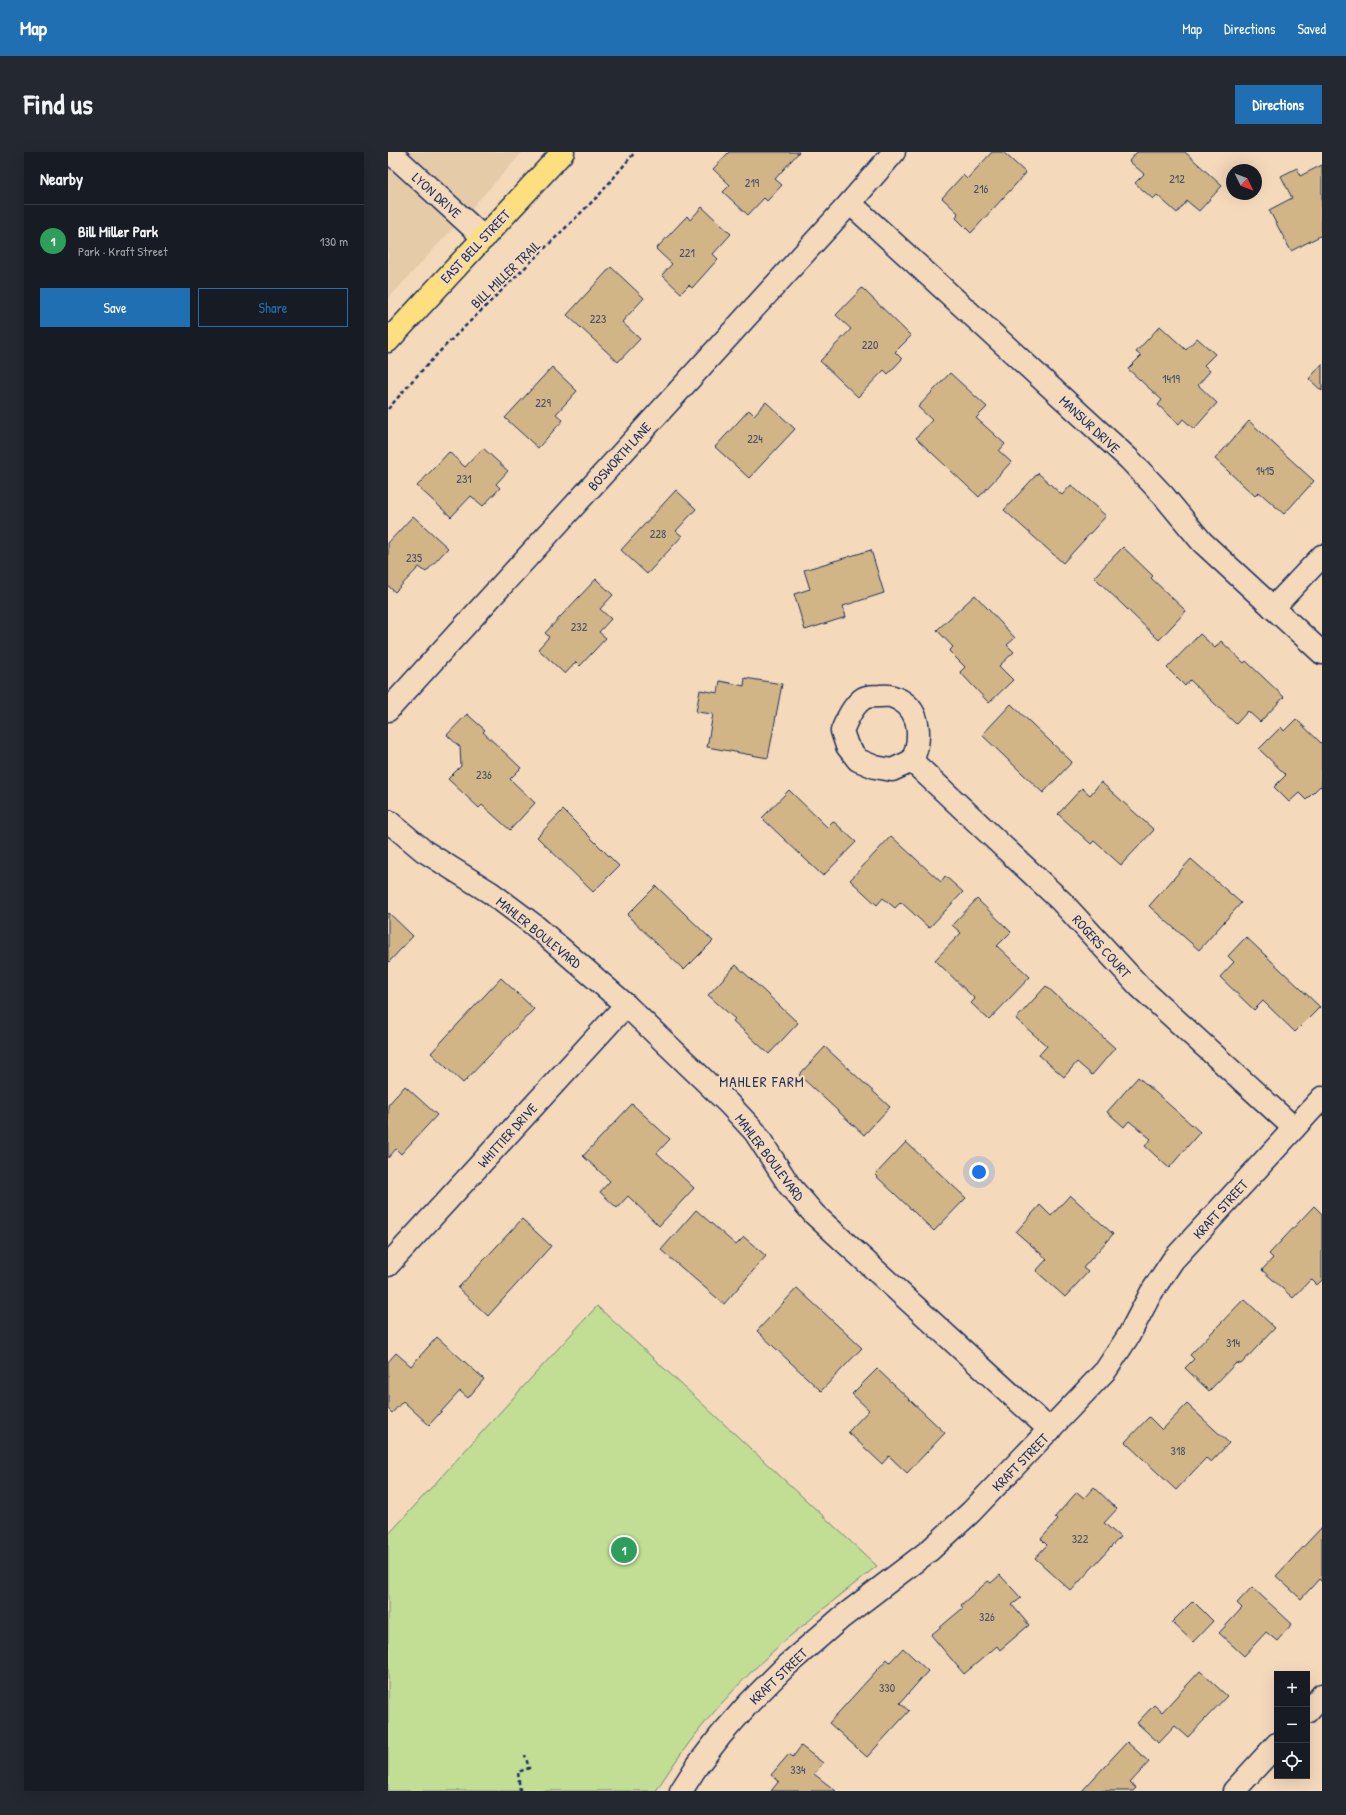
<!DOCTYPE html>
<html lang="en">
<head>
<meta charset="utf-8">
<style>
  :root { --surface:#171b24; --page:#242831; --text:#f1f3f6; --muted:#9ea1a6; --line:#363941; --accent:#1f6fb2 }
  body { margin:0; font-family:"Patrick Hand",sans-serif; background:var(--page); color:var(--text) }
  .controls { position:absolute; right:12px; bottom:12px; display:grid; overflow:hidden; border-radius:0px; box-shadow:0 4px 16px #0002 }
  .controls button { width:36px; height:36px; display:grid; place-items:center; padding:0; border:0; border-bottom:1px solid var(--line); background:var(--surface); color:var(--text); font:20px sans-serif }
  .compass { position:absolute; left:838px; top:12px; width:36px; height:36px; border-radius:50%; background:var(--surface); box-shadow:0 4px 16px #0002; rotate:133deg }
  .you { position:absolute; left:591px; top:1020px; width:14px; height:14px; margin:-10px; border:3px solid #fff; border-radius:50%; background:#1a73e8; box-shadow:0 0 0 6px #1a73e833 }
  .badge { display:grid; place-items:center; width:26px; height:26px; border-radius:50%; background:var(--accent); color:#fff; font-size:13px; font-weight:700 }
  .pin { position:absolute; translate:-50% -50%; border:2px solid #fff; box-shadow:0 1px 4px #0006 }
  .list { margin:0; padding:0; list-style:none }
  h2 { display:flex; justify-content:space-between; align-items:center; height:52px; margin:0; padding:0 16px; font-size:17px }
  h2 small { font-size:13px; font-weight:400; color:var(--muted) }
  .list li { display:grid; grid-template-columns:26px 1fr auto; gap:12px; align-items:center; box-sizing:border-box; height:72px; padding:0 16px; border-top:1px solid var(--line) }
  .list b { display:block; font-size:15px; white-space:nowrap }
  .list p { margin:0; font-size:13px; white-space:nowrap; color:var(--muted) }
  .list em { font-size:13px; font-style:normal; color:var(--muted) }
  .actions { display:flex; gap:8px; padding:12px 16px }
  .actions a { flex:1; padding:9px 0; border:1px solid var(--accent); border-radius:0px; text-align:center; font-size:14px; color:var(--accent) }
  .actions .main { background:var(--accent); color:#fff }
  .icon { flex:none; width:22px; height:22px; fill:none; stroke:currentColor; stroke-width:2; stroke-linecap:round; stroke-linejoin:round }
  .map { position:relative; flex:none; width:934px; height:1639px; overflow:hidden; border-radius:0px }
  header { display:flex; align-items:center; gap:24px; box-sizing:border-box; height:56px; padding:0 20px; background:var(--accent); color:#fff }
  header strong { font-size:19px }
  nav { display:flex; gap:22px; margin-inline-start:auto; font-size:14px }
  .intro { display:flex; align-items:center; justify-content:space-between; box-sizing:border-box; height:96px; padding:0 24px }
  h1 { margin:0; font-size:28px }
  .button { padding:10px 18px; border-radius:0px; background:var(--accent); color:#fff; font-size:14px; font-weight:700 }
  main { display:flex; gap:24px; padding:0 24px }
  aside { flex:1; background:var(--surface); border-radius:0px; box-shadow:0 4px 16px #0002 }
  .map>svg:first-child { display:block }
  .built { fill:#e6cba9 }
  .green { fill:#c2dd94; stroke:#6e8679 }
  .building { fill:#d2b587; stroke:#1b2f5e }
  .lines { fill:none; stroke-linecap:round; stroke-linejoin:round }
  .minor-casing { stroke:#1b2f5e; stroke-width:25 }
  .major-casing { stroke:#1b2f5e; stroke-width:25 }
  .path { stroke:#1b2f5e; stroke-width:2.5; stroke-dasharray:4 3; stroke-linecap:butt }
  .minor { stroke:#f5d9bb; stroke-width:22 }
  .major { stroke:#fedf80; stroke-width:22 }
  .labels { text-anchor:middle; dominant-baseline:central; stroke-width:4; stroke-linejoin:round; paint-order:stroke }
  .number-label { font-size:12px; fill:#495068 }
  .street-label { font-size:14px; fill:#1b2f5e; stroke:#f5d9bb }
  .neighbourhood-label { font-size:15px; letter-spacing:1px; fill:#1b2f5e; stroke:#f5d9bb }
</style>
</head>
<body>
<header>
<strong>Map</strong>
<nav><a>Map</a><a>Directions</a><a>Saved</a></nav>
</header>
<div class="intro"><h1>Find us</h1><a class="button">Directions</a></div>
<main>
<aside>
<h2>Nearby<small></small></h2>
<ul class="list">
<li><span class="badge" style="background:#2e9e5b">1</span><div><b>Bill Miller Park</b><p>Park · Kraft Street</p></div><em>130 m</em></li>
</ul>
<div class="actions"><a class="main">Save</a><a>Share</a></div>
</aside>
<div class="map">
<svg width="934" height="1639" viewBox="0 0 934 1639">
  <rect width="100%" height="100%" fill="#f5d9bb"/>
  <filter id="ink" filterUnits="userSpaceOnUse"><feTurbulence type="fractalNoise" baseFrequency=".025" numOctaves="2"/><feDisplacementMap in="SourceGraphic" scale="8" xChannelSelector="R" yChannelSelector="G"/><feConvolveMatrix kernelMatrix="1 2 1 2 8 2 1 2 1" color-interpolation-filters="sRGB"/></filter>
  <g filter="url(#ink)">
    <!-- built -->
    <polygon class="built" points="0,0 135,0 0,147"/>
    <!-- green -->
    <path class="green" d="M209,1154L489,1414C460,1437 430,1461 401,1485C350,1529 304,1581 268,1639H0V1383Z"/>
    <!-- building -->
    <g class="building">
      <polygon points="341,0 411,0 387,27 394,33 379,49 376,46 360,63 335,40 342,33 325,17"/>
      <polygon points="604,0 615,0 638,21 583,81 568,66 570,61 554,46 575,23 579,27"/>
      <polygon points="749,0 797,0 834,34 811,59 799,49 789,61 769,43 765,47 747,31 756,22 741,9"/>
      <polygon points="934,13 934,83 903,99 881,58 904,46 893,24 909,16 912,24"/>
      <polygon points="314,55 343,82 325,102 330,107 304,136 301,133 293,141 274,123 284,112 268,97 299,64 302,68"/>
      <polygon points="223,115 256,146 234,170 252,187 230,210 179,163"/>
      <polygon points="474,136 523,184 507,200 514,207 500,222 496,218 470,245 432,209 463,177 448,163"/>
      <polygon points="772,174 798,198 809,186 827,202 816,213 822,219 810,233 829,251 806,277 795,267 791,272 770,253 774,248 740,217 753,204 748,200"/>
      <polygon points="934,212 934,239 921,227"/>
      <polygon points="164,215 189,239 168,262 175,268 150,296 117,266"/>
      <polygon points="562,221 599,255 588,266 617,292 611,299 623,310 591,345 528,286 544,268 530,255"/>
      <polygon points="378,250 407,277 361,326 327,295 361,258 366,263"/>
      <polygon points="861,269 926,329 896,362 871,340 867,344 827,307"/>
      <polygon points="95,296 120,319 108,332 112,336 95,354 83,344 63,365 29,334 61,300 77,315"/>
      <polygon points="650,321 674,343 683,333 718,364 675,411 616,358"/>
      <polygon points="288,338 308,357 288,379 294,384 259,422 233,398"/>
      <polygon points="25,364 60,396 38,420 31,415 7,440 0,434 0,391"/>
      <polygon points="735,395 765,424 763,426 798,459 771,488 706,425"/>
      <polygon points="483,398 496,441 455,454 458,465 417,478 406,442 422,437 416,418"/>
      <polygon points="208,427 225,443 212,457 223,467 211,480 218,486 192,514 188,510 177,522 150,497 161,485 157,481"/>
      <polygon points="587,443 627,486 619,493 626,500 611,514 625,528 601,551 572,520 577,515 561,499 565,495 549,478"/>
      <polygon points="812,482 827,496 833,489 856,511 858,509 896,545 872,570 860,559 848,572 802,528 797,534 779,516"/>
      <polygon points="357,526 394,532 380,606 319,595 325,562 308,560 312,538 330,541 332,529 356,534"/>
      <polygon points="623,552 684,610 655,641 594,583"/>
      <polygon points="79,562 97,578 95,580 133,616 122,627 147,651 122,678 94,653 91,656 60,627 73,614 72,595 59,583"/>
      <polygon points="908,567 934,592 934,636 932,634 918,648 911,641 901,650 886,635 898,623 871,597 893,575 896,579"/>
      <polygon points="713,630 766,678 733,713 706,689 703,692 670,662 694,636 702,643"/>
      <polygon points="401,638 439,675 445,669 468,690 435,724 374,666"/>
      <polygon points="175,658 231,714 205,740 149,685"/>
      <polygon points="503,684 553,730 557,724 575,740 541,776 513,750 507,756 495,746 489,753 462,728"/>
      <polygon points="803,707 853,751 811,798 761,754"/>
      <polygon points="268,734 325,789 296,818 239,763"/>
      <polygon points="589,747 623,780 609,794 642,825 601,868 583,851 587,847 547,808 573,781 564,773"/>
      <polygon points="1,761 25,784 0,811 0,762"/>
      <polygon points="858,785 932,855 907,880 875,849 866,858 832,825 846,810 840,804"/>
      <polygon points="348,813 410,871 381,902 345,869 347,867 320,843"/>
      <polygon points="113,826 146,857 75,931 43,901"/>
      <polygon points="658,834 727,896 704,923 689,910 676,925 651,903 659,894 628,867"/>
      <polygon points="437,895 502,955 476,983 411,923"/>
      <polygon points="750,925 812,980 781,1016 757,994 763,987 741,969 736,975 719,960"/>
      <polygon points="17,934 49,963 13,1002 8,997 0,1006 0,953"/>
      <polygon points="244,952 282,987 269,1001 306,1036 271,1074 240,1044 229,1056 212,1040 222,1029 195,1004"/>
      <polygon points="518,990 578,1046 546,1079 487,1023"/>
      <polygon points="682,1043 725,1082 695,1116 700,1120 677,1145 648,1119 659,1107 628,1080 652,1053 663,1064"/>
      <polygon points="926,1054 934,1062 934,1128 929,1133 923,1127 905,1146 874,1118 885,1106 881,1102"/>
      <polygon points="308,1058 348,1093 356,1085 378,1104 336,1152 273,1098"/>
      <polygon points="134,1067 163,1094 100,1164 70,1136"/>
      <polygon points="409,1136 474,1196 433,1239 369,1179"/>
      <polygon points="856,1147 887,1176 853,1212 848,1211 821,1239 797,1216 806,1207 802,1203"/>
      <polygon points="49,1185 96,1227 80,1246 72,1239 41,1273 15,1249 4,1261 0,1257 0,1210 8,1201 23,1214"/>
      <polygon points="489,1217 557,1281 519,1321 501,1304 494,1312 460,1280 481,1258 464,1242"/>
      <polygon points="799,1252 841,1291 823,1310 818,1306 788,1338 737,1290 761,1265 774,1278"/>
      <polygon points="706,1335 729,1357 716,1371 732,1385 683,1439 647,1406 659,1393 653,1387 670,1368 667,1365 689,1340 696,1346"/>
      <polygon points="934,1375 934,1430 931,1427 913,1447 888,1424"/>
      <polygon points="612,1423 633,1446 624,1453 641,1473 612,1498 609,1494 576,1522 543,1483 575,1456 573,1453 600,1429 603,1431"/>
      <polygon points="864,1435 904,1472 889,1489 878,1480 856,1504 831,1481 854,1456 849,1451"/>
      <polygon points="805,1449 825,1469 805,1490 784,1470"/>
      <polygon points="515,1496 540,1519 512,1551 521,1559 479,1605 441,1571 499,1507 502,1510"/>
      <polygon points="812,1519 839,1544 800,1585 787,1574 771,1591 749,1571 766,1553 774,1560"/>
      <polygon points="739,1590 761,1610 742,1631 748,1636 745,1639 694,1639"/>
      <polygon points="413,1594 435,1611 426,1622 448,1639 383,1639 391,1629 383,1623 401,1602 405,1605"/>
    </g>
    <g class="lines">
      <!-- minor casing -->
      <g class="minor-casing">
        <g id="minor">
          <polyline points="2,0 96,86"/>
          <polyline points="462,51 741,307 775,343 814,390 934,501"/>
          <polyline points="885,456 934,404"/>
          <polyline points="0,558 462,51 506,0"/>
          <path d="M524,609L504,618L487,615L470,608L459,594L454,579C458,569 466,552 476,546C480,544 488,544 492,544C501,543 504,544 512,548C534,560 533,589 524,609L673,749L752,835L906,976"/>
          <polyline points="0,669 36,699 103,741 146,773 238,853 341,952 367,980 401,1033 426,1062 662,1278"/>
          <polyline points="0,1113 238,853"/>
          <polyline points="919,1560 934,1543"/>
          <polyline points="293,1639 309,1614 333,1583 362,1550 399,1513 453,1466 542,1398 583,1360 718,1218 741,1183 763,1141 785,1108 934,946"/>
          <polyline points="846,1639 889,1592"/>
        </g>
      </g>
      <!-- major casing -->
      <g class="major-casing">
        <polyline id="major" points="0,189 175,0"/>
      </g>
      <!-- path -->
      <g class="path">
        <polyline points="0,257 25,228 56,195 212,42 247,0"/>
        <polyline points="132,1639 130,1620 141,1616 137,1603"/>
      </g>
      <!-- minor -->
      <use href="#minor" class="minor"/>
      <!-- major -->
      <use href="#major" class="major"/>
    </g>
  </g>
  <g class="labels">
    <!-- number labels -->
    <g class="number-label">
      <text x="789" y="26">212</text>
      <text x="364" y="30">219</text>
      <text x="593" y="36">216</text>
      <text x="299" y="100">221</text>
      <text x="210" y="166">223</text>
      <text x="482" y="192">220</text>
      <text x="783" y="226">1419</text>
      <text x="155" y="250">229</text>
      <text x="367" y="286">224</text>
      <text x="877" y="318">1415</text>
      <text x="76" y="326">231</text>
      <text x="270" y="381">228</text>
      <text x="26" y="405">235</text>
      <text x="191" y="474">232</text>
      <text x="96" y="622">236</text>
      <text x="845" y="1190">314</text>
      <text x="790" y="1298">318</text>
      <text x="692" y="1386">322</text>
      <text x="599" y="1464">326</text>
      <text x="499" y="1535">330</text>
      <text x="410" y="1617">334</text>
    </g>
    <!-- street labels -->
    <g class="street-label">
      <text transform="translate(49 43) rotate(42)">LYON DRIVE</text>
      <text transform="translate(87 94) rotate(-47)">EAST BELL STREET</text>
      <text transform="translate(117 122) rotate(-44)">BILL MILLER TRAIL</text>
      <text transform="translate(702 272) rotate(43)">MANSUR DRIVE</text>
      <text transform="translate(231 304) rotate(-48)">BOSWORTH LANE</text>
      <text transform="translate(151 780) rotate(39)">MAHLER BOULEVARD</text>
      <text transform="translate(714 794) rotate(48)">ROGERS COURT</text>
      <text transform="translate(119 983) rotate(-48)">WHITTIER DRIVE</text>
      <text transform="translate(382 1005) rotate(53)">MAHLER BOULEVARD</text>
      <text transform="translate(832 1057) rotate(-48)">KRAFT STREET</text>
      <text transform="translate(632 1310) rotate(-46)">KRAFT STREET</text>
      <text transform="translate(390 1524) rotate(-44)">KRAFT STREET</text>
    </g>
    <!-- neighbourhood labels -->
    <g class="neighbourhood-label">
      <text x="374" y="929">MAHLER FARM</text>
    </g>
  </g>
</svg>
<div class="controls">
<button>+</button>
<button>−</button>
<button><svg class="icon" aria-label="locate" viewBox="0 0 24 24"><circle cx="12" cy="12" r="6"/><path d="M12 2v4M12 18v4M2 12h4M18 12h4"/></svg></button>
</div>
<svg class="compass" viewBox="-18 -18 36 36"><path d="M0-13l5 13h-10z" fill="#e53935"/><path d="M0 13l5-13h-10z" fill="#9ea1a6"/></svg>
<div class="you"></div>
<div class="pin badge" style="left:236px;top:1398px;background:#2e9e5b">1</div>
</div>
</main>
</body>
</html>
